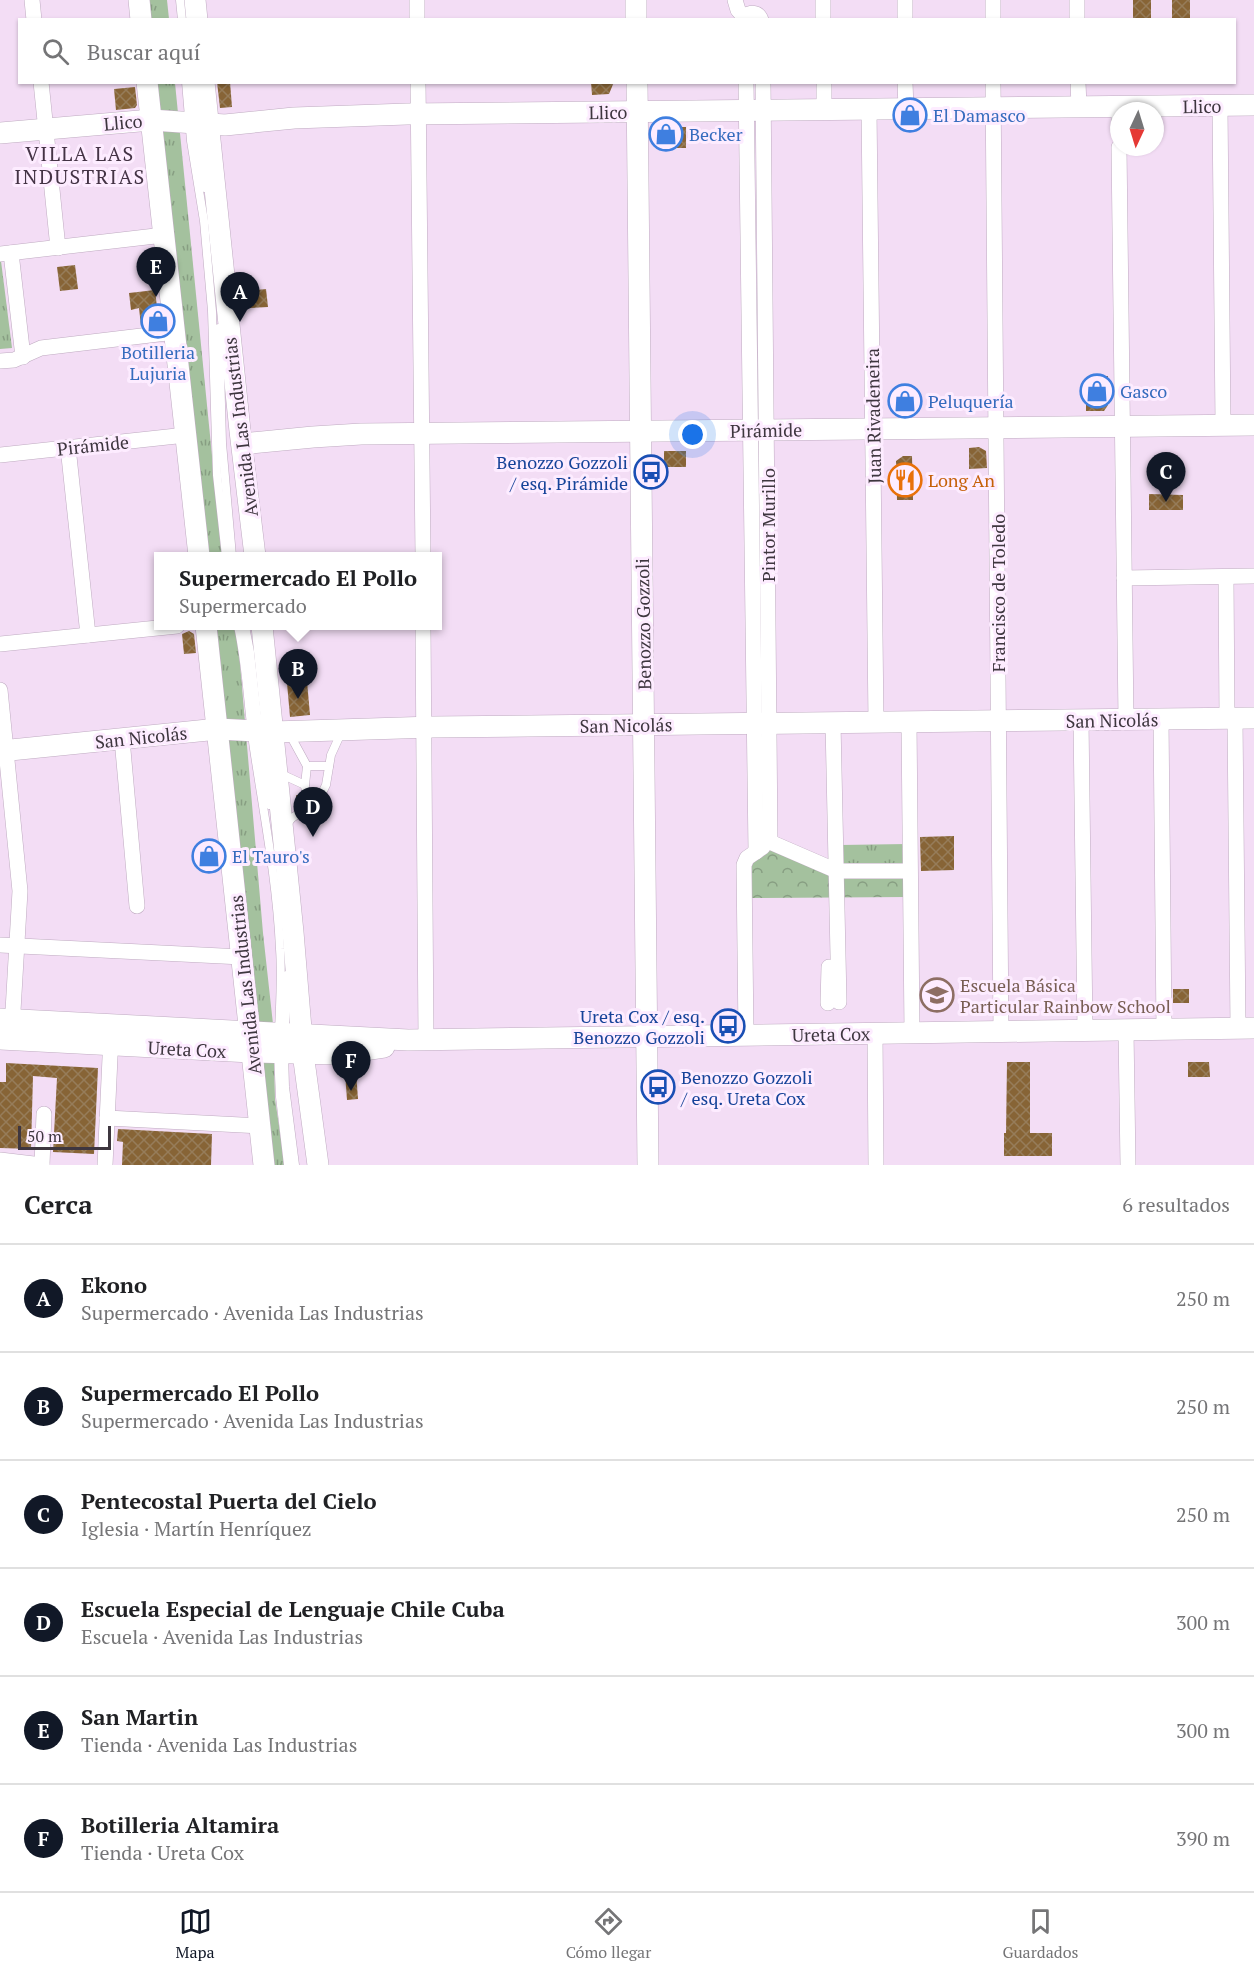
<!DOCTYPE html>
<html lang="es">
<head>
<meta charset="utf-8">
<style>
  :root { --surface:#fff; --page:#f2f2f2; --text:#202124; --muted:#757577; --line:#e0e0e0; --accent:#111827 }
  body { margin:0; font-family:"PT Serif",serif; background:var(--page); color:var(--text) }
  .compass { position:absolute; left:1110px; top:102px; width:54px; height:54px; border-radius:50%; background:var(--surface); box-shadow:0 2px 4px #0004; rotate:184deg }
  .scale { position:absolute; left:18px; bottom:15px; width:93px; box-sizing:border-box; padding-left:6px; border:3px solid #3e363f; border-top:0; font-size:16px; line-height:21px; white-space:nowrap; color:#3e363f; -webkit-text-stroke:4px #fdecff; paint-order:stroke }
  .you { position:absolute; left:693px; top:435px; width:21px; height:21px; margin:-15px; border:4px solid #fff; border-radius:50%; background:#1a73e8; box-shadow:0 0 0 9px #1a73e833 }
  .badge { display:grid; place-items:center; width:39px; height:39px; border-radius:50%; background:var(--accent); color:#fff; font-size:20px; font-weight:700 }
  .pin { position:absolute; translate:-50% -50px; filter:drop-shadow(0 2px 3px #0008) }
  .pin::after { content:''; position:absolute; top:32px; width:21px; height:18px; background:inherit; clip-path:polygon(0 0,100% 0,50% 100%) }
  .popup { position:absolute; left:154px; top:552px; width:288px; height:78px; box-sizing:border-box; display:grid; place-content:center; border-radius:0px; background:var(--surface); filter:drop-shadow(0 2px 4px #0005); font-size:20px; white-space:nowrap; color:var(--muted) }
  .popup b { font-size:22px; color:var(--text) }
  .popup::after { content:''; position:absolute; left:50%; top:100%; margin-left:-12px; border:12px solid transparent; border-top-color:var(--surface) }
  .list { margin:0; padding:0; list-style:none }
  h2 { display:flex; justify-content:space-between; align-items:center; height:78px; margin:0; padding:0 24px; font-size:26px }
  h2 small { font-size:20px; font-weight:400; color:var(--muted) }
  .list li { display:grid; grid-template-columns:39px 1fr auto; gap:18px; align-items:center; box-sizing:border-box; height:108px; padding:0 24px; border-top:2px solid var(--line) }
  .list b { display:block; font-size:22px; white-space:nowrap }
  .list p { margin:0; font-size:20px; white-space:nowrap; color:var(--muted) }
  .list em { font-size:20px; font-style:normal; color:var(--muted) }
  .icon { flex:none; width:33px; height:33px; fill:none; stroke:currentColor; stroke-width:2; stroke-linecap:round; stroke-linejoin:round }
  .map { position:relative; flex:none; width:1254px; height:1165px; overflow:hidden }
  .search { position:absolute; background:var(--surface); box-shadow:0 2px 4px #0004; left:18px; right:18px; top:18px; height:66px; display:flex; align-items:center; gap:15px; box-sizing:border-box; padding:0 21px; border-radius:0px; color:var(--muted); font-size:22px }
  .sheet { height:726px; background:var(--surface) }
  nav { display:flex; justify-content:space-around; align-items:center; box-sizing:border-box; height:84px; border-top:2px solid var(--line); background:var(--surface); font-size:16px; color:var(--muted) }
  nav a { display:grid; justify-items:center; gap:3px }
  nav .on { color:var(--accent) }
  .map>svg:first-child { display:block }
  .grass { fill:url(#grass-tufts) }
  .park { fill:url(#park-crowns) }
  .building { fill:url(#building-cross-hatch) }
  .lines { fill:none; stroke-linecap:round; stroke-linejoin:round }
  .lane-casing { stroke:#bfabc1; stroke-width:9 }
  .street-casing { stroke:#bfabc1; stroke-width:16 }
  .secondary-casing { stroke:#bfabc1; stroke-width:22 }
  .lane { stroke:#fff; stroke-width:8 }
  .street { stroke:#fff; stroke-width:15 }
  .secondary { stroke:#fff; stroke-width:21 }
  .labels { text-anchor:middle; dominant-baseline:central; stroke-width:6; stroke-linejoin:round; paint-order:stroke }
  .street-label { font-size:18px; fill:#3e363f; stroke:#fdecff }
  .shop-label { font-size:18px; fill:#366cbe; stroke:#fdecff; text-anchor:start }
  .transit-label { font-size:18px; fill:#164399; stroke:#fdecff; text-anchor:end }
  .food-label { font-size:18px; fill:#c56008; stroke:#fdecff; text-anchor:start }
  .education-label { font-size:18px; fill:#785e54; stroke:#fdecff; text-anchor:start }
  .neighbourhood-label { font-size:20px; letter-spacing:1.5px; fill:#443345; stroke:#fdecff }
</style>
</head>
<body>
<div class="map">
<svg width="1254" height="1165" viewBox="0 0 1254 1165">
  <defs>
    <pattern id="grass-tufts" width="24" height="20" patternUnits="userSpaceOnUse" patternTransform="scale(1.5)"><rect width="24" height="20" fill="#a4c19e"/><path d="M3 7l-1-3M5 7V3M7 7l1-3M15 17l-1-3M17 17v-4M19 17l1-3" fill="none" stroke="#879e82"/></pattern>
    <pattern id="park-crowns" width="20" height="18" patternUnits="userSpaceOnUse" patternTransform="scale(1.5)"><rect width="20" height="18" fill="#a4c19e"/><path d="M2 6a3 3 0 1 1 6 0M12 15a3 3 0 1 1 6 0" fill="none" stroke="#879e82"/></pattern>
    <pattern id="building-cross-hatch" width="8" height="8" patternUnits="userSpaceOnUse" patternTransform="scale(1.5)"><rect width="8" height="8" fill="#876436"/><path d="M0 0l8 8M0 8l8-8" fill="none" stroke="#967c5a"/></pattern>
  </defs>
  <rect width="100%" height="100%" fill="#f3ddf5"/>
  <!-- grass -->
  <g class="grass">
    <polygon points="145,0 167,0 169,19 147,19"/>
    <polygon points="153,83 175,83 222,556 205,556"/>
    <polygon points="1,261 12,348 0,349 0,262"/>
    <polygon points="212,626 234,626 238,640 263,933 273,1024 275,1099 285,1165 268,1165"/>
    <polygon points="907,844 907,865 840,866 840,845"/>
  </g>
  <!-- park -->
  <polygon class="park" points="772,845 833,874 907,873 907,897 748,898 749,862"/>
  <!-- building -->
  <g class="building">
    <rect x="1133" y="0" width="18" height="20"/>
    <rect x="1172" y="0" width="18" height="20"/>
    <polygon points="217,82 230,82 232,107 220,108"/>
    <polygon points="591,82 614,82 609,94 592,95"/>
    <polygon points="135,87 137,105 135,108 116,110 114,89"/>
    <rect x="660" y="127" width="26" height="21"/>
    <polygon points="75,265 78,289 60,291 57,267"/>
    <polygon points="266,289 268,307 249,308 247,291"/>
    <polygon points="155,290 159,324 141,326 139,308 131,310 129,293"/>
    <polygon points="1108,376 1108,405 1104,411 1086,411 1086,377"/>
    <polygon points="895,389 915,389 915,411 896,411"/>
    <polygon points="979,447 986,451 987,468 969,469 969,448"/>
    <rect x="664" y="451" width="22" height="16"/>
    <polygon points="903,456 912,456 913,500 897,500 896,461"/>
    <polygon points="1149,494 1183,495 1183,510 1149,510"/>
    <polygon points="189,631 194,634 196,653 184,654 182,634"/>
    <polygon points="307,681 310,715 290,717 287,683"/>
    <polygon points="312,793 315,793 315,800 321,803 321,808 310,809 309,806 304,804 297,807 296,795 300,795 303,799 307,800 311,797"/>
    <polygon points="954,836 954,870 921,871 920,837"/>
    <polygon points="214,844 217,866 204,868 202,845"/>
    <rect x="1173" y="989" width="16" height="14"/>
    <polygon points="1007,1062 1030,1062 1030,1133 1052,1133 1052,1156 1004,1156 1004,1133 1006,1133"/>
    <polygon points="1188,1062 1209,1062 1210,1077 1188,1077"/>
    <polygon points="6,1063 98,1068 94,1154 53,1152 57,1078 33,1076 31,1149 0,1148 0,1082 6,1082"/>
    <polygon points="356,1072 358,1099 347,1100 345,1073"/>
    <polygon points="118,1129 212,1134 211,1165 122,1165 123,1142 117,1141"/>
  </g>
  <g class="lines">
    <!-- lane casing -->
    <g class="lane-casing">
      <g id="lane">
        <polyline points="180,0 182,20"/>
        <polyline points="186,82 191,141 204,221 212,311 217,475 226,556"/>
        <polyline points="193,82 195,124 205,188"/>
        <polyline points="219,328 222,443 232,556"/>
        <path d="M238,626C247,666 248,708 254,749C264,815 277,882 280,949C282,977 280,1004 279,1032"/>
        <polyline points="245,626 250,652 261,752 270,805"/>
        <polyline points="289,733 307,766 305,785 306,794"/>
        <polyline points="307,766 329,766"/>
        <polyline points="279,773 305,785"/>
        <polyline points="320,797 326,785 331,755 341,733"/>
        <polyline points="286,825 292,818 304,810"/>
        <polyline points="285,1032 287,975"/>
        <polyline points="278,1053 280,1097 288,1165"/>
        <polyline points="284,1053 285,1087 295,1165"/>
      </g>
    </g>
    <!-- street casing -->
    <g class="street-casing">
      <g id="street">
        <polyline points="32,0 34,20"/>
        <polyline points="417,0 417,20"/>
        <polyline points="735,0 738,10 746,19"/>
        <polyline points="823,0 823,20"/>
        <polyline points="905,0 905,20"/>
        <polyline points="993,0 993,20"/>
        <polyline points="1077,0 1077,20"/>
        <path d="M746,20L749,14C754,12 759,14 761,20"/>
        <polyline points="41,82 58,248"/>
        <polyline points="418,82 423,556"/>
        <polyline points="746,82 756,852"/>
        <polyline points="763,82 770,842"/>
        <polyline points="824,82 824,110"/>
        <polyline points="905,82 906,109"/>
        <polyline points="993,82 1001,1032"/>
        <polyline points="1078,82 1079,107"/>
        <polyline points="1220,106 1223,425"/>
        <polyline points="1119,107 1119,131"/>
        <polyline points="869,109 876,722"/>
        <polyline points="1119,147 1126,720"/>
        <polyline points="11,253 23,357"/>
        <polyline points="0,254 164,235"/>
        <polyline points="0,361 14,360 41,348 175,332"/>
        <polyline points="68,447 88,635"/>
        <polyline points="0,455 186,435"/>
        <polyline points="1226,577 1227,719"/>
        <polyline points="1124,578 1254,576"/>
        <polyline points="423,626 426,1040"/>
        <polyline points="0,644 177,626"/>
        <polyline points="0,690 20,891 12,1028"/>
        <polyline points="1161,719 1164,1029"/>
        <polyline points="1235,719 1238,1028"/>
        <polyline points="1081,720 1085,1030"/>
        <polyline points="909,722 912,1033"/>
        <polyline points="833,723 839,1002"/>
        <polyline points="122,739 137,906"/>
        <polyline points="770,842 837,871 909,871"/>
        <polyline points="0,945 242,957"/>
        <polyline points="828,1003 829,967"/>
        <polyline points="1126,1030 1128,1165"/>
        <polyline points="875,1033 876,1165"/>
        <polyline points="746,1035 744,865 747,858 763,847"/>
        <polyline points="107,1118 260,1126"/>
        <polyline points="0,1160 42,1165"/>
        <polyline points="42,1165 44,1114"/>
        <polyline points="105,1165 111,1036"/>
      </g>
    </g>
    <!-- secondary casing -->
    <g class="secondary-casing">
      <g id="secondary">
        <polyline points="139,0 141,20"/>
        <polyline points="195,0 197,20"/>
        <polyline points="636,0 636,20"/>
        <polyline points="147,82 199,556"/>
        <polyline points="204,82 240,431 255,556"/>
        <polyline points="637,82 648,1165"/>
        <polyline points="0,133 151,120 225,125 294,118 407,114 1254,105"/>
        <polyline points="242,444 313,437 361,434 1254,425"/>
        <polyline points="206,626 264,1165"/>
        <polyline points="262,626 293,932 303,1053 318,1165"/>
        <polyline points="0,751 218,729 273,732 433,727 1254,718"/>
        <polyline points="0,1019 408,1040 1254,1028"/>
        <polyline points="0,1039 251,1052 336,1054 384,1047"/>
      </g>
    </g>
    <!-- lane -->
    <use href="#lane" class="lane"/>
    <!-- street -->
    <use href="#street" class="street"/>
    <!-- secondary -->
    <use href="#secondary" class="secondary"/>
  </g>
  <!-- icons -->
  <defs>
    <g id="shop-ring" transform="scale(1.725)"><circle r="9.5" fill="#fdecff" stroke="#3f7fe0" stroke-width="1.5"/><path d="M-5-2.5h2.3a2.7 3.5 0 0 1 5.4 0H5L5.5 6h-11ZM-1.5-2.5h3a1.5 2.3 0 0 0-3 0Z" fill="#3f7fe0"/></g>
    <g id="bus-ring" transform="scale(1.725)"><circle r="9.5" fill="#fdecff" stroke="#1a4fb4" stroke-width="1.5"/><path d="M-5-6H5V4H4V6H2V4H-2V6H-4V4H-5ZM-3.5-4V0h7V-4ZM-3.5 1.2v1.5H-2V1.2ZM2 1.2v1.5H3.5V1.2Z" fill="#1a4fb4"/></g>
    <g id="restaurant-ring" transform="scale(1.725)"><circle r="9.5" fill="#fdecff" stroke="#e8710a" stroke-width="1.5"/><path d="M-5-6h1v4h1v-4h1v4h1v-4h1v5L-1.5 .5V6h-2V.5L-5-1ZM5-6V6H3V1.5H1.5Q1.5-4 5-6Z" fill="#e8710a"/></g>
    <g id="school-ring" transform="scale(1.725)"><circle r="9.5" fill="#fdecff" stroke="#8d6e63" stroke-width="1.5"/><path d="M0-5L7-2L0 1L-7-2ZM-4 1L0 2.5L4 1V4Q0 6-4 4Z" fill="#8d6e63"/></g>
  </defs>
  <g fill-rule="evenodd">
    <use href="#shop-ring" x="910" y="115"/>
    <use href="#shop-ring" x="666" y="134"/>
    <use href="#shop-ring" x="158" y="321"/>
    <use href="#shop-ring" x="1097" y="391"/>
    <use href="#shop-ring" x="905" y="401"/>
    <use href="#bus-ring" x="651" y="472"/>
    <use href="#restaurant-ring" x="905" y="480"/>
    <use href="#shop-ring" x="209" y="856"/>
    <use href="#school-ring" x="937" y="995"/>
    <use href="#bus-ring" x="728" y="1026"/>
    <use href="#bus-ring" x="658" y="1087"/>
  </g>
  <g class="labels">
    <!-- street labels -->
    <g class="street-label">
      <text transform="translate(1202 106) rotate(-1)">Llico</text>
      <text transform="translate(608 112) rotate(-1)">Llico</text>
      <text transform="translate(123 122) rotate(-5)">Llico</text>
      <text transform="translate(873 416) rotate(-91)">Juan Rivadeneira</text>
      <text transform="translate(240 427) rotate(-97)">Avenida Las Industrias</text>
      <text transform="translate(766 430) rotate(-1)">Pirámide</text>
      <text transform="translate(93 445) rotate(-6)">Pirámide</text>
      <text transform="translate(768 525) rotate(-90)">Pintor Murillo</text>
      <text transform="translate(998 593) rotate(-90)">Francisco de Toledo</text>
      <text transform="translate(643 624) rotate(-91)">Benozzo Gozzoli</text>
      <text transform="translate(1112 720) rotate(-1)">San Nicolás</text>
      <text transform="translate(626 725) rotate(-1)">San Nicolás</text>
      <text transform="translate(141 737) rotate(-6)">San Nicolás</text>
      <text transform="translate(245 985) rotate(-96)">Avenida Las Industrias</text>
      <text transform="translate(831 1034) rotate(-1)">Ureta Cox</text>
      <text transform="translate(187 1049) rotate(3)">Ureta Cox</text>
    </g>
    <!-- shop labels -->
    <g class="shop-label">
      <text x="933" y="115">El Damasco</text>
      <text x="689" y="134">Becker</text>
      <text x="158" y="352" text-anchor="middle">Botilleria<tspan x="158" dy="21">Lujuria</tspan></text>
      <text x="1120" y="391">Gasco</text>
      <text x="928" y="401">Peluquería</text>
      <text x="232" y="856">El Tauro's</text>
    </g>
    <!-- transit labels -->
    <g class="transit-label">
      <text x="628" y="462">Benozzo Gozzoli<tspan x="628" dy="21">/ esq. Pirámide</tspan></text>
      <text x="705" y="1016">Ureta Cox / esq.<tspan x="705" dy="21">Benozzo Gozzoli</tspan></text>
      <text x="681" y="1077" text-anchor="start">Benozzo Gozzoli<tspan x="681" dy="21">/ esq. Ureta Cox</tspan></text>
    </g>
    <!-- food labels -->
    <g class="food-label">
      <text x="928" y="480">Long An</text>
    </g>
    <!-- education labels -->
    <g class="education-label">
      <text x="960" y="985">Escuela Básica<tspan x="960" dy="21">Particular Rainbow School</tspan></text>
    </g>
    <!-- neighbourhood labels -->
    <g class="neighbourhood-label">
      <text x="80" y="153">VILLA LAS<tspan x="80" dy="23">INDUSTRIAS</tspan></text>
    </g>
  </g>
</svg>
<svg class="compass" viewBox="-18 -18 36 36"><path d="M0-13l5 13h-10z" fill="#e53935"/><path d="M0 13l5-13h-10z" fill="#757577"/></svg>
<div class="scale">50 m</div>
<div class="you"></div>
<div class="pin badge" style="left:240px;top:322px">A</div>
<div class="pin badge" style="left:298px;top:699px">B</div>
<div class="popup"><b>Supermercado El Pollo</b>Supermercado</div>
<div class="pin badge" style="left:1166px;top:502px">C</div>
<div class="pin badge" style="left:313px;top:837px">D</div>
<div class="pin badge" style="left:156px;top:297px">E</div>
<div class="pin badge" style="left:351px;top:1091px">F</div>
<div class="search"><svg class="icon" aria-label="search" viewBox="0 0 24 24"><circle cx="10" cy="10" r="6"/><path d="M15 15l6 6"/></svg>Buscar aquí</div>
</div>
<section class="sheet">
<h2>Cerca<small>6 resultados</small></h2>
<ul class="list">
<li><span class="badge">A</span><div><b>Ekono</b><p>Supermercado · Avenida Las Industrias</p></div><em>250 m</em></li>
<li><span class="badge">B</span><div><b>Supermercado El Pollo</b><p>Supermercado · Avenida Las Industrias</p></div><em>250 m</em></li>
<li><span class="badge">C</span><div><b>Pentecostal Puerta del Cielo</b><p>Iglesia · Martín Henríquez</p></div><em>250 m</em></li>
<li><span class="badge">D</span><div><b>Escuela Especial de Lenguaje Chile Cuba</b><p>Escuela · Avenida Las Industrias</p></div><em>300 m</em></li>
<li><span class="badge">E</span><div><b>San Martin</b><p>Tienda · Avenida Las Industrias</p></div><em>300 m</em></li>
<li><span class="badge">F</span><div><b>Botilleria Altamira</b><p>Tienda · Ureta Cox</p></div><em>390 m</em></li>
</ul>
</section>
<nav>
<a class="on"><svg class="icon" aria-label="map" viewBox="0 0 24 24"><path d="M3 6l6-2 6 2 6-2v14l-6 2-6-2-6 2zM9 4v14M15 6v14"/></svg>Mapa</a>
<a><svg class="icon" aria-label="directions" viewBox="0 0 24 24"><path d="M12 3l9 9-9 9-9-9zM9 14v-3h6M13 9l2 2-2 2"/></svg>Cómo llegar</a>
<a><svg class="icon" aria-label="saved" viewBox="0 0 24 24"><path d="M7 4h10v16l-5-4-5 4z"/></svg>Guardados</a>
</nav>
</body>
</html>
